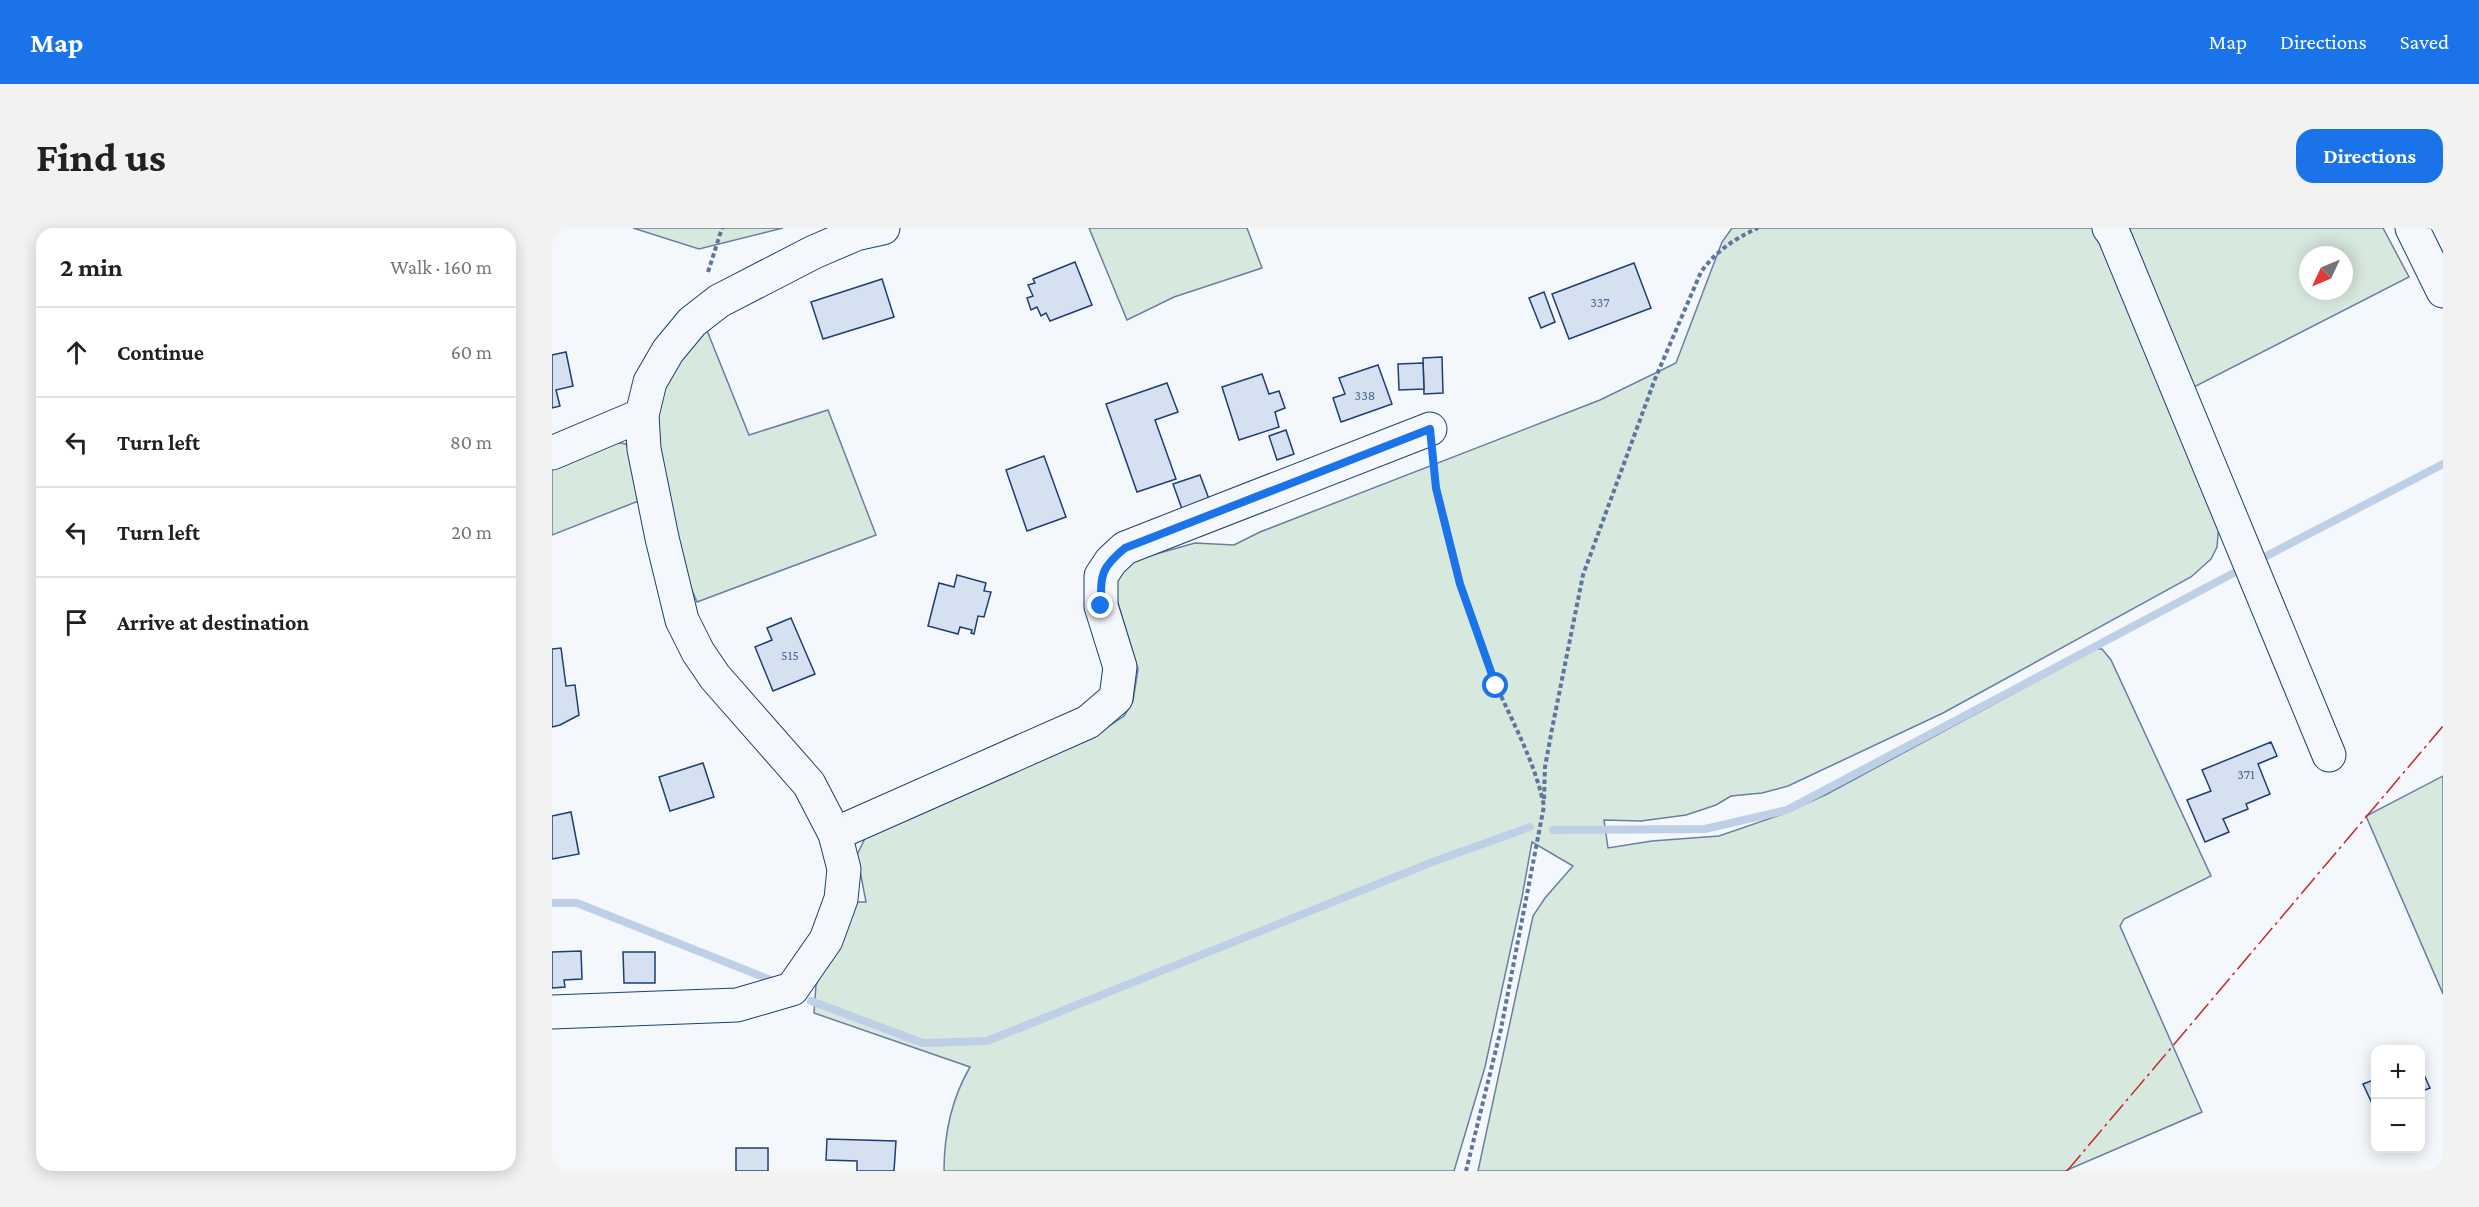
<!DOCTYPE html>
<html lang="en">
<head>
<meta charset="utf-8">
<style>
  :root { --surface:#fff; --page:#f2f2f2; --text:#202124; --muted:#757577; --line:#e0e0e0; --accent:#1a73e8 }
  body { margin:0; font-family:"Crimson Pro",serif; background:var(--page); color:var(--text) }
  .controls { position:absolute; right:18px; bottom:18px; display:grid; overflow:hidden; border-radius:12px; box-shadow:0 3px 15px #0003 }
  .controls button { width:54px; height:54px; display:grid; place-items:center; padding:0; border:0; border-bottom:2px solid var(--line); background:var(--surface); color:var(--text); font:30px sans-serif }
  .compass { position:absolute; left:1747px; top:18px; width:54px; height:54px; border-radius:50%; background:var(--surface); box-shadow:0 3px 15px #0003; rotate:226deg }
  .stop { position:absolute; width:18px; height:18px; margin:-14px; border:4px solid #1a73e8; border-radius:50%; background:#fff }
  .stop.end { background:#1a73e8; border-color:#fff; box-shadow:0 2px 6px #0008 }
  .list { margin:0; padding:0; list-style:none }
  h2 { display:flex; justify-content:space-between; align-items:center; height:78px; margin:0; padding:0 24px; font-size:26px }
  h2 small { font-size:20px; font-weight:400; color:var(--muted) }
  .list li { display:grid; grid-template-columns:39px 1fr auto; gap:18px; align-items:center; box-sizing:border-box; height:90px; padding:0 24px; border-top:2px solid var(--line) }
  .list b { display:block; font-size:22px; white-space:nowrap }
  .list em { font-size:20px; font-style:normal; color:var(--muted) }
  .icon { flex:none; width:33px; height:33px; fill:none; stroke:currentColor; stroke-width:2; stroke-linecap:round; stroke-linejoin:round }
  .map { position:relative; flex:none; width:1891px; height:943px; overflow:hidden; border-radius:18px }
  header { display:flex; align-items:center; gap:36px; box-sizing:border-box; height:84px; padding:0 30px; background:var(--accent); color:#fff }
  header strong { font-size:28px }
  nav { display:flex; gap:33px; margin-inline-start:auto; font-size:21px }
  .intro { display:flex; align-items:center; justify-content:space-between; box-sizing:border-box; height:144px; padding:0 36px }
  h1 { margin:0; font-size:42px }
  .button { padding:15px 27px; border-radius:18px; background:var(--accent); color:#fff; font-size:21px; font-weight:700 }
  main { display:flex; gap:36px; padding:0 36px }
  aside { flex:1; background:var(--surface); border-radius:18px; box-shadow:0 3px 15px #0003 }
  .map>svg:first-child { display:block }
  .green { fill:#d7e8df; stroke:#687fa3; stroke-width:1.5; fill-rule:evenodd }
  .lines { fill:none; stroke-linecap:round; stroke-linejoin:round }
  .stream { stroke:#bed0e5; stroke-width:8 }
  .building { fill:#d5e0f0; stroke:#1d3f73; stroke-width:1.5 }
  .minor-casing { stroke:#1d3f73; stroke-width:35 }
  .path { stroke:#5e769c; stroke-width:4; stroke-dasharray:4.5 3; stroke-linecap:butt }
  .minor { stroke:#f4f7fb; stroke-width:33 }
  .power { stroke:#c62828; stroke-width:1.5; stroke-dasharray:21 4.5 3 4.5; stroke-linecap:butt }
  .route { stroke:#1a73e8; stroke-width:8 }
  .labels { text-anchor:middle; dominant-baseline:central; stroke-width:4.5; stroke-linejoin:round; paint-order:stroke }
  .number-label { font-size:14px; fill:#4b6792 }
</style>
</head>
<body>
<header>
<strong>Map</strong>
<nav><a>Map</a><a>Directions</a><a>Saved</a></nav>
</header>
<div class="intro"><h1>Find us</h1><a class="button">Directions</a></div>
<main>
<aside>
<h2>2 min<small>Walk · 160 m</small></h2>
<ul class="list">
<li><svg class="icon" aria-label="ahead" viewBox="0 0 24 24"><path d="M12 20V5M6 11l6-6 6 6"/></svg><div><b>Continue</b></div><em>60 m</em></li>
<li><svg class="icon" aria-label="left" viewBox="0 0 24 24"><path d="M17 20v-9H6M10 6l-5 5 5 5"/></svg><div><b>Turn left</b></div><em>80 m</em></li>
<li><svg class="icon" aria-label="left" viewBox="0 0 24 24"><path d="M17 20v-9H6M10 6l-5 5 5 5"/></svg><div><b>Turn left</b></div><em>20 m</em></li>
<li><svg class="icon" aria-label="arrive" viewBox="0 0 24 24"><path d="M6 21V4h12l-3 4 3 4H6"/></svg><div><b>Arrive at destination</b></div></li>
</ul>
</aside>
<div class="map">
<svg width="1891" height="943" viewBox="0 0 1891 943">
  <rect width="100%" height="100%" fill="#f4f7fb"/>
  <!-- green -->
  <g class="green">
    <polygon points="81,0 231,0 147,21"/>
    <polygon points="537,0 695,0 710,40 622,69 575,92"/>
    <path d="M1180,0H1543L1667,295L1665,319L1659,331L1639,349L1391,485L1236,558L1210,565L1179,568L1164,577L1134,587L1089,593L1052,592L1056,620L1100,613L1167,608L1231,586L1275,566L1544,421H1550L1559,432L1659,648L1572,691L1568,698L1650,884L1513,943H926L981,688L993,670L1021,638L980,614L970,669L933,839L902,943H392C392,907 400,870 418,839L262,785L264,757L301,674H314L305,627L315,606L551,502L572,488L581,473L586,441L563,365L565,346L579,333L643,315L682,317L708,304L1048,172L1124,135L1170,14Z"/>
    <path d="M1577,0H1831L1857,49L1642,159ZM1756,27H1792V63H1756Z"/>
    <polygon points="154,100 197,207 276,182 324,307 145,374 127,331 101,218 105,182 118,146"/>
    <polygon points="57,213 74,216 79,227 89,272 0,307 0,237"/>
    <polygon points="1891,548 1891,766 1814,588"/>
  </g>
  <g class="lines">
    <!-- stream -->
    <g class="stream">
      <polyline points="1703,334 1891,236"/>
      <polyline points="1001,602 1153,601 1235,582 1691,340"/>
      <polyline points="0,675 25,675 224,754"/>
      <polyline points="259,773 371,815 435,813 878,635 978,599"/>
    </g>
  </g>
  <!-- building -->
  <g class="building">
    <polygon points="523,34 540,77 498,93 494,85 489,88 485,79 479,82 475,70 481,68 476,57 483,55 481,51"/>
    <polygon points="1082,35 1099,80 1017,111 1000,66"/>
    <polygon points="330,51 342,89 271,111 259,74"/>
    <polygon points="992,64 1003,94 989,100 977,70"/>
    <polygon points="14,124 21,158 4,162 8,178 0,180 0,127"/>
    <polygon points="890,129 891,165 872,166 871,130"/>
    <polygon points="871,135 872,161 847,162 846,136"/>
    <polygon points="826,137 840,176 789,194 781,170 793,166 787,150"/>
    <polygon points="710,146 717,166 727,163 733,180 723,184 727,199 687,212 670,159"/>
    <polygon points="615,155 626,184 603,192 624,251 585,264 554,176"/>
    <polygon points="734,202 742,226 725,232 717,208"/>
    <polygon points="492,228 514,289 475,303 454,242"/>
    <polygon points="648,247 657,271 630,281 621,256"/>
    <polygon points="405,347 434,355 432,363 439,364 432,389 426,388 422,406 419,405 420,402 408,399 406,406 376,398 387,355 402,359"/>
    <polygon points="239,390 263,446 221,463 203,419 220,412 215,400"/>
    <polygon points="9,420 14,458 23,457 27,487 8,497 0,499 0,421"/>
    <polygon points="1719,514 1725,528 1706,536 1718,566 1694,576 1696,581 1671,591 1677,604 1653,614 1635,572 1659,563 1650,542"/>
    <polygon points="151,535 162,569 118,583 107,549"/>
    <polygon points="19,584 27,626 0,631 0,588"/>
    <polygon points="29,723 30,751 12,752 13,759 0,760 0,724"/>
    <polygon points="71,724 103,724 103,755 72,755"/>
    <polygon points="1868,838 1878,860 1868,864"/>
    <polygon points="1824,851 1824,884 1811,856"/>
    <polygon points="275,911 344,913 342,943 305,943 305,933 274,932"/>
    <rect x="184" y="920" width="32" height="23"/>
  </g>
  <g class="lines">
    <!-- minor casing -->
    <g class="minor-casing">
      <g id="minor">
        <polyline points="1557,0 1562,7 1777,527"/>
        <polyline points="1860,0 1891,63"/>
        <polyline points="0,225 90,187"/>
        <polyline points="283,606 536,494 564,470 568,439 549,378 549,348 559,333 573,320 878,201"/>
        <polyline points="0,784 185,777 240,761 274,712 289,671 292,641 283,606 257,556 163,449 146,424 130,392 110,310 92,221 90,187 98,154 116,123 140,94 167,73 262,24 304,6 331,0"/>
      </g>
    </g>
    <!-- path -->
    <g class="path">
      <polyline points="156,44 170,0"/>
      <path d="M881,231C887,290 905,348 925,403C932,422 937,442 945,459C963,499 983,535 992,578L949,801L914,943"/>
      <path d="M992,571L993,539L1000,501L1031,347L1103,151L1149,44C1164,23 1182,11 1206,0"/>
    </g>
    <!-- minor -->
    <use href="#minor" class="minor"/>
    <!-- power -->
    <polyline class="power" points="1515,943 1891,498"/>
  </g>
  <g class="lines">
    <!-- route -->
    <path class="route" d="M549,378C549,346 548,341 573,320L878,201L884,260L908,356L944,458"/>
  </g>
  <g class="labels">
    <!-- number labels -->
    <g class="number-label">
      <text x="1048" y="74">337</text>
      <text x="813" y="167">338</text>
      <text x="238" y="427">515</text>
      <text x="1694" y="546">371</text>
    </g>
  </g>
</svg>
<div class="controls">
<button>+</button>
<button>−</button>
</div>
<svg class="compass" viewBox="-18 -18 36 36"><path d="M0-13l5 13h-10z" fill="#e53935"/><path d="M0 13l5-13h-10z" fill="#757577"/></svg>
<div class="stop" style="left:944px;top:458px"></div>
<div class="stop end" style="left:549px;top:378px"></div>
</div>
</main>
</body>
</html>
